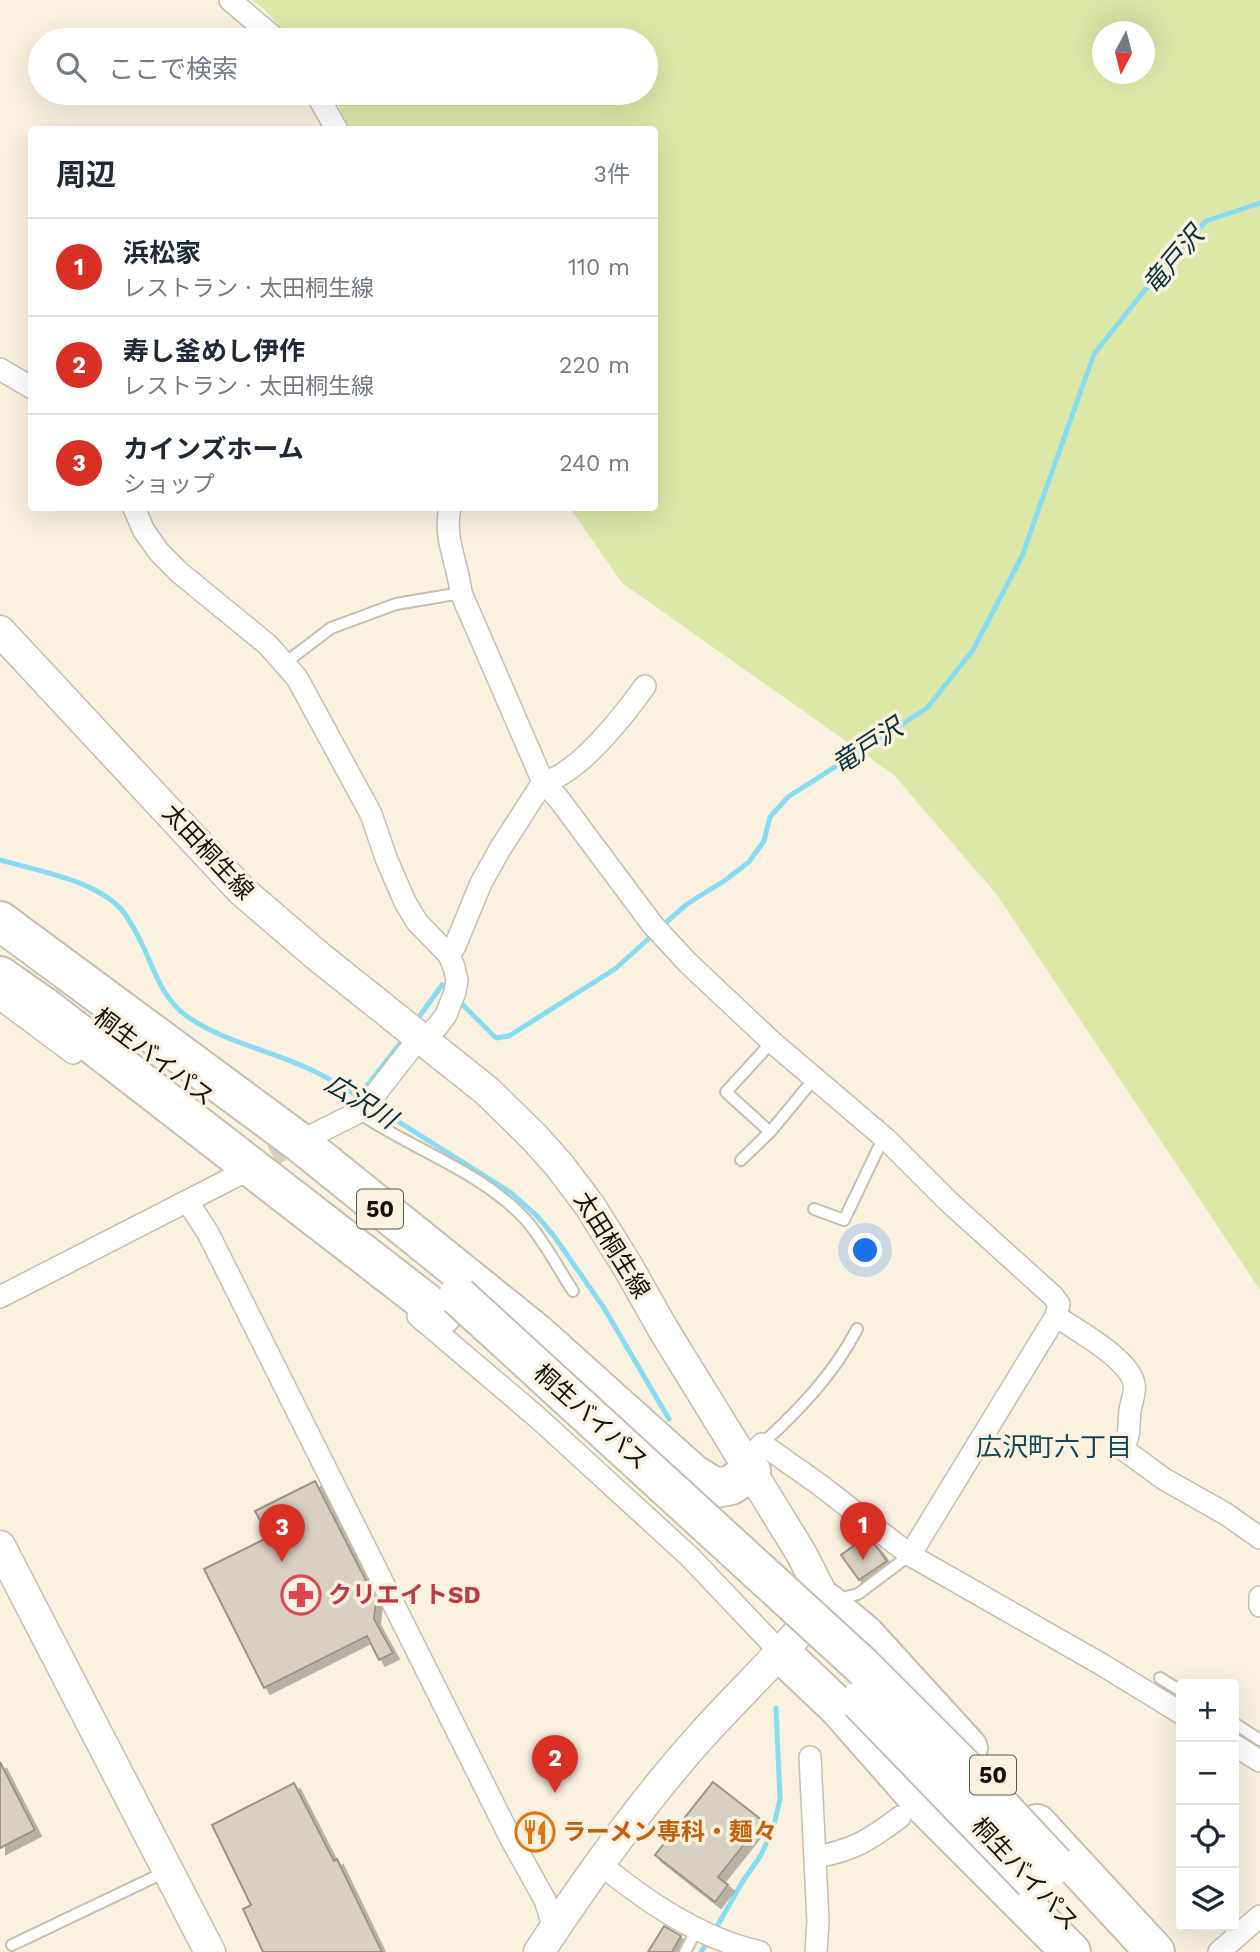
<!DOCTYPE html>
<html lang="ja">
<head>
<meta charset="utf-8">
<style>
  :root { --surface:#fff; --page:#f6f6f7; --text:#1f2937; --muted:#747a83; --line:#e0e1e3; --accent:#d93025 }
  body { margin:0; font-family:"Work Sans","Noto Sans JP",sans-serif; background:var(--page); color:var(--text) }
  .controls { position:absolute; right:21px; bottom:21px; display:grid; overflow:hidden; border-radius:7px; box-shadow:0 7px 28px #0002 }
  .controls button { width:63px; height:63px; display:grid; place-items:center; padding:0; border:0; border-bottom:2px solid var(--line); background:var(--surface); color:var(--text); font:35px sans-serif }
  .compass { position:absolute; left:1092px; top:21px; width:63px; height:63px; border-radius:50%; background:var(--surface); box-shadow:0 7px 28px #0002; rotate:187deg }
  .you { position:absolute; left:866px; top:1251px; width:24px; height:24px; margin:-18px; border:5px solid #fff; border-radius:50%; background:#1a73e8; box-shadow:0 0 0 10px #1a73e833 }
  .badge { display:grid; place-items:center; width:46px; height:46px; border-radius:50%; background:var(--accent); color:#fff; font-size:23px; font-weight:700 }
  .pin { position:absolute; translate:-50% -58px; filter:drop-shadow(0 2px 4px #0008) }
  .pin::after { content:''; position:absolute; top:37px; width:24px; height:21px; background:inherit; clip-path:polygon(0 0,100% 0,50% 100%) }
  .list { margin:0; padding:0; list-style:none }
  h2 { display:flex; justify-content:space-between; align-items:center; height:91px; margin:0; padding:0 28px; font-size:30px }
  h2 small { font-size:23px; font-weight:400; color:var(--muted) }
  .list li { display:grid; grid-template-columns:46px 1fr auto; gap:21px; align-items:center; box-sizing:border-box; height:98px; padding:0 28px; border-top:2px solid var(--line) }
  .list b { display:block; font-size:26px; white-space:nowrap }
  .list p { margin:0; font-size:23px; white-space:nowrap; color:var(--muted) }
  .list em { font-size:23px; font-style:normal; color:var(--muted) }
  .icon { flex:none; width:38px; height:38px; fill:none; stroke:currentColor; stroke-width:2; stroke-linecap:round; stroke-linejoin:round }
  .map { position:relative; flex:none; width:1260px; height:1952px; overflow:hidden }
  .search { position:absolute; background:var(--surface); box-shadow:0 7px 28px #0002; left:28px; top:28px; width:630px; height:77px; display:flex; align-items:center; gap:18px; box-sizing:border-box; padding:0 24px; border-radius:38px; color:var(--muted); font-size:26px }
  .panel { position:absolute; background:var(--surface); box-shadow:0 7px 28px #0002; left:28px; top:126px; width:630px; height:385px; border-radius:7px }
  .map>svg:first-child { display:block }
  .green { fill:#dce8a8; fill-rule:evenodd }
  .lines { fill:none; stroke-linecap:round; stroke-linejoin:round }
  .stream { stroke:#88dcf2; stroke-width:5 }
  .building { fill:#dad0c2; stroke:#9c9386; stroke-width:2; filter:url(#shadow) }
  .street-tunnel { stroke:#d8cfc1; stroke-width:21; stroke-dasharray:21 10; stroke-linecap:butt }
  .lane-casing { stroke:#c6beaf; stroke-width:14 }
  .street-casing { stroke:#c6beaf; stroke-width:24 }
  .secondary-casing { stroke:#c6beaf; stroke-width:33 }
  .highway-casing { stroke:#c6beaf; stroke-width:42 }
  .lane { stroke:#fff; stroke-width:10 }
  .street { stroke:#fff; stroke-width:21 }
  .secondary { stroke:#fff; stroke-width:30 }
  .highway { stroke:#fff; stroke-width:38 }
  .highway-bridge-casing { stroke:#c6beaf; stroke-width:42; stroke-linecap:butt }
  .highway-bridge { stroke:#fff; stroke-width:38 }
  .labels { text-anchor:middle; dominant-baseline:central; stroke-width:7; stroke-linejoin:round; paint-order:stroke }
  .shield { fill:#faf1e1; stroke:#59544c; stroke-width:2 }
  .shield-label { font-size:23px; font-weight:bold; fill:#14110c }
  .street-label { font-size:24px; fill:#14110c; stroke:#faf1e1 }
  .health-label { font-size:24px; font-weight:bold; fill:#be3a42; stroke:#faf1e1; text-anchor:start }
  .food-label { font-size:24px; font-weight:bold; fill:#c56008; stroke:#faf1e1; text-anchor:start }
  .water-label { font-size:26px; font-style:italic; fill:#06313a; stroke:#faf1e1 }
  .neighbourhood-label { font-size:26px; fill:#124757; stroke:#faf1e1 }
</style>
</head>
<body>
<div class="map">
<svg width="1260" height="1952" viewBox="0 0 1260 1952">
  <defs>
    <filter id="shadow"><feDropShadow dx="6" dy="6" stdDeviation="0" flood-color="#0004"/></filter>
  </defs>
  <rect width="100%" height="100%" fill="#faf1e1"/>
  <!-- green -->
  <path class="green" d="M252,0H1260V1290L997,895L894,775L622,583L570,508H654V130L350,129L332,93H646V40H292L264,9ZM1102,32H1144V74H1102Z"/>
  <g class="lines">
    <!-- stream -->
    <g class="stream">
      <path d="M0,860C38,871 101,881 125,914C132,924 138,936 143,946C155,972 163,1000 188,1017C222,1041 268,1050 305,1067C324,1075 343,1087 361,1098"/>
      <polyline points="662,926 687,904 724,881 749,862 764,841 770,817 788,797 927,708 973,650 1022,556 1094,354 1153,280 1206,221 1260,203"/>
      <polyline points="458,1000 496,1038 509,1036 615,969 655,933"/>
      <polyline points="416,1021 442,985 449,991"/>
      <polyline points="359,1096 405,1037"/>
      <polyline points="372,1105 510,1192 536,1215 554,1236 604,1308 669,1419"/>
      <polyline points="714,1932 741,1884 761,1855 773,1829 780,1799 776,1708"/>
      <polyline points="701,1952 709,1940"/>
    </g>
  </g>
  <!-- building -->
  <g class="building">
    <polygon points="315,1481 376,1600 374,1619 393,1653 379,1660 367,1636 264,1688 204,1569 269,1537 255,1511"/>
    <polygon points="866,1537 875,1545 887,1561 859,1580 841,1555"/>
    <polygon points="0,1762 35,1830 0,1848"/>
    <polygon points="713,1782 763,1821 718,1877 728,1885 715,1902 655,1855"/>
    <polygon points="294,1783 334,1861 337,1859 382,1952 263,1952 243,1909 251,1905 212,1825"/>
    <polygon points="664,1926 681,1936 672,1952 648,1952"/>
  </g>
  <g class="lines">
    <!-- street-tunnel -->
    <polyline class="street-tunnel" points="246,1171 286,1148"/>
    <!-- lane casing -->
    <g class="lane-casing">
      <g id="lane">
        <polyline points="285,663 331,628 396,604 461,593"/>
        <path d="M359,1113C413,1150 481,1171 526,1220C544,1241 558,1268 573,1291"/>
        <polyline points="770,1132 726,1092 772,1042"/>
        <polyline points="741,1160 770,1132 814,1079"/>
        <polyline points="814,1209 844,1220 878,1149 886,1139"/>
        <path d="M762,1444C799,1410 834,1374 857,1329"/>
        <polyline points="835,1600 858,1594 910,1555"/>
        <polyline points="1160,1678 1181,1691"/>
        <polyline points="1234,1723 1260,1740"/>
        <polyline points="12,1945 165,1872"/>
        <polyline points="685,1952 697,1929"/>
      </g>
    </g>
    <!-- street casing -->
    <g class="street-casing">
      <g id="street">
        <polyline points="230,0 277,40"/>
        <polyline points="316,93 337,130"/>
        <polyline points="0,369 32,388"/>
        <polyline points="134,508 144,531 159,552 180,573 268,645 297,678 371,814 386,858 405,902 417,922 449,955 454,967 457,980 455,992 446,1015 437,1027 412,1047 363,1110 295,1144"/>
        <path d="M450,508C443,538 458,563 461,593L543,782L558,798L652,924L688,963L772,1042L886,1139L949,1202L1053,1296L1059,1304L1056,1316L910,1555"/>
        <path d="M449,955L455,946L481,883L500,849L543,782C578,775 624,715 645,686"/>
        <polyline points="6,1003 73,1053"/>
        <polyline points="188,1202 208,1233 511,1839 545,1900 554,1929"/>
        <polyline points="0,1297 238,1175"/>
        <polyline points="418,1316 537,1417 690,1557 781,1653"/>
        <path d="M1056,1316C1076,1330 1130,1359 1134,1384C1136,1393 1131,1402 1130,1411C1128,1429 1131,1432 1123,1449L1164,1479L1226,1514L1260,1538"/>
        <path d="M751,1471C751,1461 754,1451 762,1444L820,1485L910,1555L1101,1664L1181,1713"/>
        <polyline points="1260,1597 1260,1606"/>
        <polyline points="1234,1745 1260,1761"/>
        <polyline points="810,1757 818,1921 816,1952"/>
        <path d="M815,1857C852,1851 870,1840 900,1817"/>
        <path d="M599,1863C647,1902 699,1938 760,1952"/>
        <polyline points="1219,1952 1260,1916"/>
      </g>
    </g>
    <!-- secondary casing -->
    <g class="secondary-casing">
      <g id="secondary">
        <path d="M0,631L241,890L319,957L487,1091L534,1137L559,1165L590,1206L628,1267L663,1329L801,1553L826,1602C787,1648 743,1690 702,1735C641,1803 589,1876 539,1952"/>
        <polyline points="0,1546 210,1952"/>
      </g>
    </g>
    <!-- highway casing -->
    <g class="highway-casing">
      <g id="highway">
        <polyline points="0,921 299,1142 536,1333 693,1474 716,1488 731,1485 751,1471"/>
        <polyline points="0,976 47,1009 442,1315"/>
        <polyline points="826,1602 865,1635 968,1748"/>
        <polyline points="781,1653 838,1707 926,1807 1071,1952"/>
        <polyline points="1037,1824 1155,1952"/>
      </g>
    </g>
    <!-- lane -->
    <use href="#lane" class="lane"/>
    <!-- street -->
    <use href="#street" class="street"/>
    <!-- secondary -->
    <use href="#secondary" class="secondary"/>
    <!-- highway -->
    <use href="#highway" class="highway"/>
    <!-- highway-bridge casing -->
    <g class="highway-bridge-casing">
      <g id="highway-bridge">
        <polyline points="458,1296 860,1664 969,1773 1055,1865"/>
        <polyline points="860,1701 1034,1881"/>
      </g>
    </g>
    <!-- highway-bridge -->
    <use href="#highway-bridge" class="highway-bridge"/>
  </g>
  <!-- icons -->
  <defs>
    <g id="pharmacy-ring" transform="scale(2.0125)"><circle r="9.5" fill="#faf1e1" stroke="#e0444e" stroke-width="1.5"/><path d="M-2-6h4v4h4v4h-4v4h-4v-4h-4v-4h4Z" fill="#e0444e"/></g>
    <g id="restaurant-ring" transform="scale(2.0125)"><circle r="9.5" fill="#faf1e1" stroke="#e8710a" stroke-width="1.5"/><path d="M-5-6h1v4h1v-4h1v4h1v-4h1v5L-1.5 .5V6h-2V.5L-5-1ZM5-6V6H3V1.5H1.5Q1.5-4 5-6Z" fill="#e8710a"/></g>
  </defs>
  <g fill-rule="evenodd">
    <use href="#pharmacy-ring" x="301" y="1595"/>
    <use href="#restaurant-ring" x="535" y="1832"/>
  </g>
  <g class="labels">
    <!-- shield labels -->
    <g class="shield">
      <rect x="357" y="1189.5" width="46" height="39" rx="5"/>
      <rect x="970" y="1755.5" width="46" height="39" rx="5"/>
    </g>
    <g class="shield-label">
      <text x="380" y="1209">50</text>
      <text x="993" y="1775">50</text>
    </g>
    <!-- street labels -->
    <g class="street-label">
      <text transform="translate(208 852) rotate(47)">太田桐生線</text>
      <text transform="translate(154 1057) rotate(37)">桐生バイパス</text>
      <text transform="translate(612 1245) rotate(58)">太田桐生線</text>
      <text transform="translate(591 1417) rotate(42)">桐生バイパス</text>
      <text transform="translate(1025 1874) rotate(47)">桐生バイパス</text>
    </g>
    <!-- health labels -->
    <g class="health-label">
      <text x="328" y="1595">クリエイトSD</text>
    </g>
    <!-- food labels -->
    <g class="food-label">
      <text x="562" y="1832">ラーメン専科・麺々</text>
    </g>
    <!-- water labels -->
    <g class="water-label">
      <text transform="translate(1173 260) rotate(-50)">竜戸沢</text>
      <text transform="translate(867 746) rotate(-33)">竜戸沢</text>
      <text transform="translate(361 1101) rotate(32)">広沢川</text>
    </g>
    <!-- neighbourhood labels -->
    <g class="neighbourhood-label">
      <text x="1054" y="1447">広沢町六丁目</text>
    </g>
  </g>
</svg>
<div class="controls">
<button>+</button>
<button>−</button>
<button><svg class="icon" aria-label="locate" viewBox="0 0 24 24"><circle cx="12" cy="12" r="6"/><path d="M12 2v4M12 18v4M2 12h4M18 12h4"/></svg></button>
<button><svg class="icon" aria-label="layers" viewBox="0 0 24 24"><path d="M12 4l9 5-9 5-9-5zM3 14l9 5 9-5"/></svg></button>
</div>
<svg class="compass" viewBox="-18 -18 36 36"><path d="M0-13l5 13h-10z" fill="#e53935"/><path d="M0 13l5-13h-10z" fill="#747a83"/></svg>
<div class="you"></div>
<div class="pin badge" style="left:863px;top:1560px">1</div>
<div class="pin badge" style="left:555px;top:1793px">2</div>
<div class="pin badge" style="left:282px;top:1562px">3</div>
<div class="search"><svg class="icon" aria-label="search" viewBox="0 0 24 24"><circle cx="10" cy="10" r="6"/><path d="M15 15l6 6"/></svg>ここで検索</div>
<section class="panel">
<h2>周辺<small>3件</small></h2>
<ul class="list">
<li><span class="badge">1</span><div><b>浜松家</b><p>レストラン · 太田桐生線</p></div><em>110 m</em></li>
<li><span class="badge">2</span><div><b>寿し釜めし伊作</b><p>レストラン · 太田桐生線</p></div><em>220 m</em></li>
<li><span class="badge">3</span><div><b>カインズホーム</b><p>ショップ</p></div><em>240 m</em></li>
</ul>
</section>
</div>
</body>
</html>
